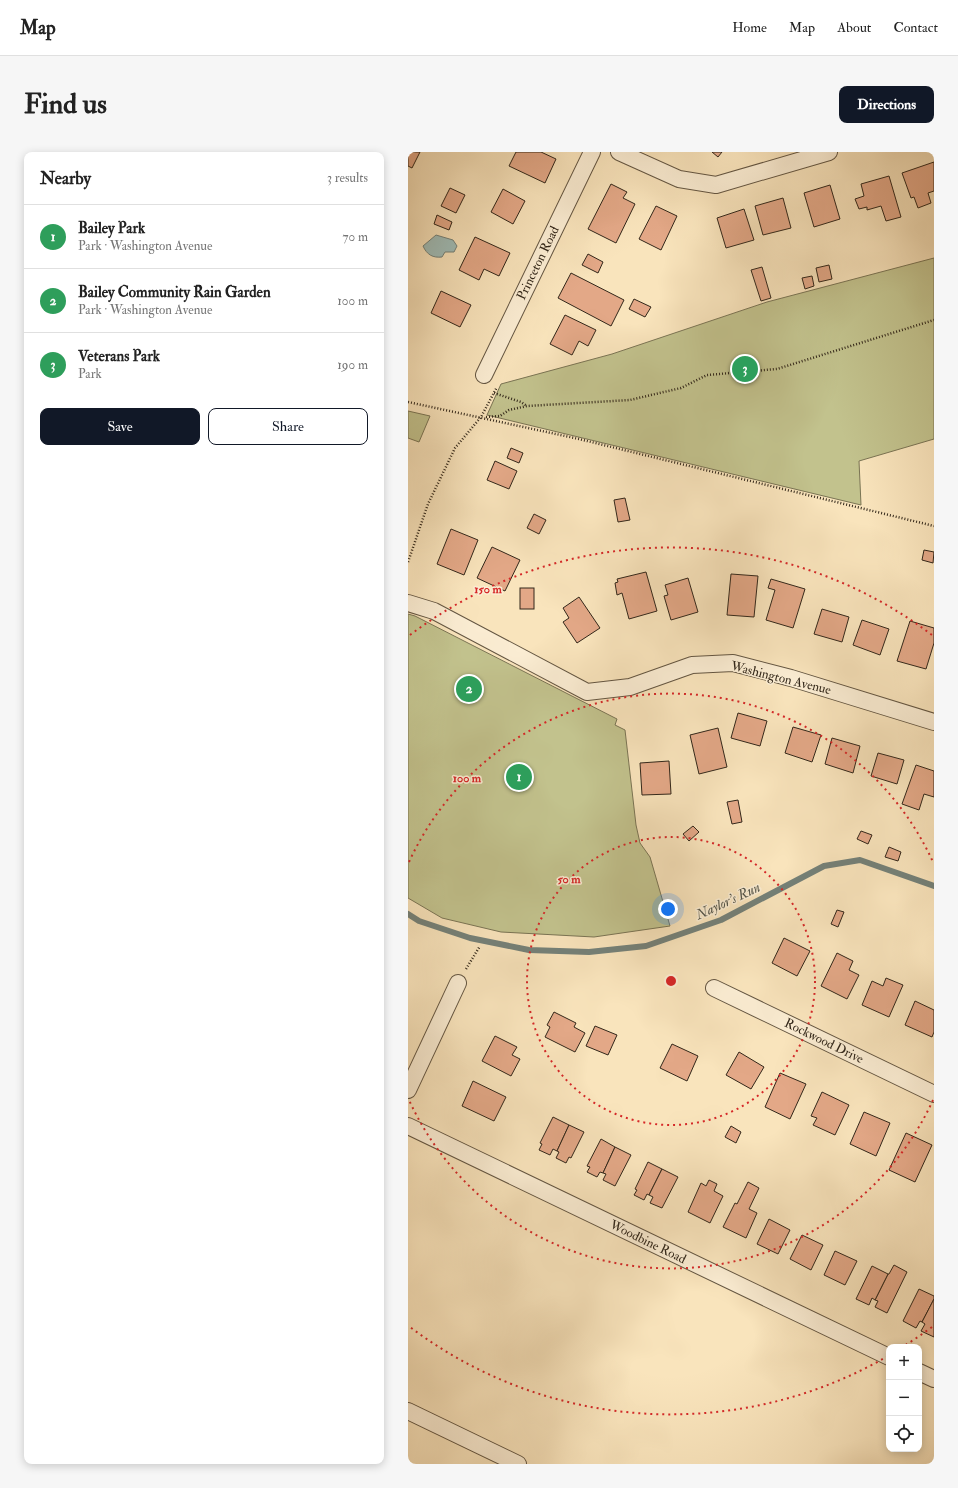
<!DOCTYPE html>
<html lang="en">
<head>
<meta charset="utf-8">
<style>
  :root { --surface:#fff; --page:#f6f6f6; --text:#222; --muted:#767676; --line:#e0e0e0; --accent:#111827 }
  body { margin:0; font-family:"IM FELL Double Pica",serif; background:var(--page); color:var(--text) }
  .controls { position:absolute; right:12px; bottom:12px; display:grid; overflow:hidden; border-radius:8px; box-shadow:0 2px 10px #0003 }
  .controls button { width:36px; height:36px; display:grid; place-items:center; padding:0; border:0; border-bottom:1px solid var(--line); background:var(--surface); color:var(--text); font:20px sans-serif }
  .you { position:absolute; left:260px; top:757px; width:14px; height:14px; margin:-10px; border:3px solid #fff; border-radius:50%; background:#1a73e8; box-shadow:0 0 0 6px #1a73e833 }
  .badge { display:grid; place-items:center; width:26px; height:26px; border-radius:50%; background:var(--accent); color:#fff; font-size:13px; font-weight:700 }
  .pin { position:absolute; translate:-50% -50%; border:2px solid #fff; box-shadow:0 1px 4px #0006 }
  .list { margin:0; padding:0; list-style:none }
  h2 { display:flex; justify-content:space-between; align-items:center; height:52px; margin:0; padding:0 16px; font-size:17px }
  h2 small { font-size:13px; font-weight:400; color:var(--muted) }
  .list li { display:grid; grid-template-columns:26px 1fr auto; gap:12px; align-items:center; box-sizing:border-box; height:64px; padding:0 16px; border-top:1px solid var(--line) }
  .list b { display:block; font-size:15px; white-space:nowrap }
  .list p { margin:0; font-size:13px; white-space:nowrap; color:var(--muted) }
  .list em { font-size:13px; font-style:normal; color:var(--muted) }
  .actions { display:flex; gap:8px; padding:12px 16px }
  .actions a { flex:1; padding:9px 0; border:1px solid var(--accent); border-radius:8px; text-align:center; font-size:14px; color:var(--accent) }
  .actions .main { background:var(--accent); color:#fff }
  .icon { flex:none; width:22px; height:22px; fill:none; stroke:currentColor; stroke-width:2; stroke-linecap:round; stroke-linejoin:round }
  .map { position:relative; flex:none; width:526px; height:1312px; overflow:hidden; border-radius:8px }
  header { display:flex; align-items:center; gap:24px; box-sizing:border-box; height:56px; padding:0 20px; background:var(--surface); border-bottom:1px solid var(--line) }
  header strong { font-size:19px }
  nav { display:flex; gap:22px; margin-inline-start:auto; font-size:14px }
  .intro { display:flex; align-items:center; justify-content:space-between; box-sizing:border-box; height:96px; padding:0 24px }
  h1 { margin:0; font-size:28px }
  .button { padding:10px 18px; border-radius:8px; background:var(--accent); color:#fff; font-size:14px; font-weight:700 }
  main { display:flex; gap:24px; padding:0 24px }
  aside { flex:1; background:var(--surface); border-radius:8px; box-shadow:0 2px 10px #0003 }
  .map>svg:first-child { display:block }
  .green { fill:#c2c28d; stroke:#7a7454 }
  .water { fill:#a0bdb8; stroke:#748179 }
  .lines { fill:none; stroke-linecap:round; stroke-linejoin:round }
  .stream { stroke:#748179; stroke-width:6 }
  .building { fill:#e3a887; stroke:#32271a }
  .street-casing { stroke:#645642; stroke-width:18 }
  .path { stroke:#32271a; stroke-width:2.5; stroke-dasharray:1 2; stroke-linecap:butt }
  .street { stroke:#fbedd3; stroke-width:16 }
  .ring { fill:none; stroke:#d62828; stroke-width:2; stroke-dasharray:2 4 }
  .labels { text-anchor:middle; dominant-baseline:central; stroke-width:3; stroke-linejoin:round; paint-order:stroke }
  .street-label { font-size:13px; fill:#32271a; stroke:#fbedd3 }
  .water-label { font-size:14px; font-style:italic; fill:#535449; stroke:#fbedd3 }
  .centre { fill:#d62828; stroke:#fbedd3; stroke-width:2 }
  .ring-label { font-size:12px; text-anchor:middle; font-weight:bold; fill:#d62828; stroke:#fbedd3; stroke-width:3; stroke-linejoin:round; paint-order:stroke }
</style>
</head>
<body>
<header>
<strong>Map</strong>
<nav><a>Home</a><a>Map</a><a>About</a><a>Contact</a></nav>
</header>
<div class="intro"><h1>Find us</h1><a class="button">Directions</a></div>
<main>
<aside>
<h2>Nearby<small>3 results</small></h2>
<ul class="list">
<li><span class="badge" style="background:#2e9e5b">1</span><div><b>Bailey Park</b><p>Park · Washington Avenue</p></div><em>70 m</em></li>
<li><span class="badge" style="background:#2e9e5b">2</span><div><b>Bailey Community Rain Garden</b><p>Park · Washington Avenue</p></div><em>100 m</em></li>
<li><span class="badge" style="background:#2e9e5b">3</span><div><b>Veterans Park</b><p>Park</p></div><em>190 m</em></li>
</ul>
<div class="actions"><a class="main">Save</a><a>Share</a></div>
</aside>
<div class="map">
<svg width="526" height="1312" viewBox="0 0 526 1312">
  <rect width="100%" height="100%" fill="#f9e4bc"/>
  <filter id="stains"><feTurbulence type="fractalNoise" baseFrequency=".005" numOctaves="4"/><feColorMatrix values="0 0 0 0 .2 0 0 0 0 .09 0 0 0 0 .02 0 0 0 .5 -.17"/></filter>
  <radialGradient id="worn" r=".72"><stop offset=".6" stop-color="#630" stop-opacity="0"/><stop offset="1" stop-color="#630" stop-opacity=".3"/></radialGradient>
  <!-- green -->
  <g class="green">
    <polygon points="526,106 526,287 451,309 453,353 79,263 93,232 204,202 359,150"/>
    <polygon points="0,259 22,264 11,290 0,286"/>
    <polygon points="0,462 7,464 209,567 207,573 217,578 228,673 232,691 242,705 262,774 186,785 93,780 34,766 0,746"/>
  </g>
  <!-- water -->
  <path class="water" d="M28,83L45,88L49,94L46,100H37L34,105C25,106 19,103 15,94Z"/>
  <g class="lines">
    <!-- stream -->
    <polyline class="stream" points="0,762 11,769 62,786 121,798 181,800 238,794 313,768 416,714 452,708 526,734"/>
  </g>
  <!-- building -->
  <g class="building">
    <polygon points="0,0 12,0 4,16 0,14"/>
    <polygon points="108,0 133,0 148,7 137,31 101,14"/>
    <polygon points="304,0 314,0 310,5"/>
    <polygon points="526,10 526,39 520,41 523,51 510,56 506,45 503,46 494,21"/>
    <polygon points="481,24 493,65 478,69 473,54 459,58 459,55 451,57 447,47 456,44 453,32"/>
    <polygon points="203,32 219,40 215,46 227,52 208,91 180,77"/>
    <polygon points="422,33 432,67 406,75 396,41"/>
    <polygon points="42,36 57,43 48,61 33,54"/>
    <polygon points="95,37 117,49 105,72 83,60"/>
    <polygon points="375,46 383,76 355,83 347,54"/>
    <polygon points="248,54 269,64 253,98 231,87"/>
    <polygon points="336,57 346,88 318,96 309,66"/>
    <polygon points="29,63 44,70 41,78 26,72"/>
    <polygon points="67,85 102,101 91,124 76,117 71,128 51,118"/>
    <polygon points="180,102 195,110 190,121 174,113"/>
    <polygon points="421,113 424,127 411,130 408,116"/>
    <polygon points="354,115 363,146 353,149 343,118"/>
    <polygon points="163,121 216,148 203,174 150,146"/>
    <polygon points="404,124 406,134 397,137 394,126"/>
    <polygon points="33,139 63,153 52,175 23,161"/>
    <polygon points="226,147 243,155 237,165 221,157"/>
    <polygon points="157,163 188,178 180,194 171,189 164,203 142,192"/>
    <polygon points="103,296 115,301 111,311 99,306"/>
    <polygon points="87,309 109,319 101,337 79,328"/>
    <polygon points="217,346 222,368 210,370 206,348"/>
    <polygon points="126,362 138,368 131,382 119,376"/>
    <polygon points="43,377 70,388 56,423 29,412"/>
    <polygon points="84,395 112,408 97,439 69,426"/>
    <polygon points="516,398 526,400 525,411 514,408"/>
    <polygon points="238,420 249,459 221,467 214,441 209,443 207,431 210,430 209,427"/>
    <polygon points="323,422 350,424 346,465 319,463"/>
    <polygon points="280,426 290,460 263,468 256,444 260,443 257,433"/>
    <polygon points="363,427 397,437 385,476 358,468 367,438 360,436"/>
    <rect x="112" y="436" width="14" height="21"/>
    <polygon points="171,445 192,476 169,491 155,470 161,466 155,456"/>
    <polygon points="414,457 441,465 434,490 406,482"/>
    <polygon points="454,468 481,477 472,503 445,493"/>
    <polygon points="502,469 526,476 526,491 518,517 489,509"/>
    <polygon points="330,561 359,569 352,594 323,586"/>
    <polygon points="385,575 413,583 404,610 377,601"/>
    <polygon points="310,576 319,615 291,622 282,583"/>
    <polygon points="424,586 452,594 445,621 417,612"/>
    <polygon points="470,601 496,608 489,632 463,624"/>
    <polygon points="261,609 263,642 234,643 232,611"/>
    <polygon points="508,613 526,619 526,645 516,642 511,658 494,652"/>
    <polygon points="330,648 334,670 324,672 319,650"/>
    <polygon points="285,674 291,680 281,689 275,682"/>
    <polygon points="453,679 464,683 460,692 449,687"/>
    <polygon points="481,695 493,700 490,709 477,705"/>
    <polygon points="429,758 436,760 430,775 423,772"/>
    <polygon points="376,786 402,799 389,824 364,811"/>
    <polygon points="429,801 445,809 441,818 451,823 439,847 413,834"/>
    <polygon points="478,826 495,833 481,865 454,853 464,829 475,834"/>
    <polygon points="507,849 526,858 526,880 524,885 497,873"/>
    <polygon points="146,860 168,871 166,875 177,881 167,900 137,885 142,875 139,873"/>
    <polygon points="187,874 209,883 200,903 178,894"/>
    <polygon points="87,884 109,895 104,903 112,907 103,924 74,909"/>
    <polygon points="264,892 290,904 279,929 252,916"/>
    <polygon points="331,900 356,915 343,937 318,923"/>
    <polygon points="372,921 398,932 382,967 357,955"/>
    <polygon points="65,929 98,945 86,969 54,954"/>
    <polygon points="414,940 441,953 427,983 405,973 409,966 403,964"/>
    <polygon points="456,960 482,971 468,1004 442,992"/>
    <polygon points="145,965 161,973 149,999 145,997 142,1003 131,998 134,992 132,991"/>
    <polygon points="161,973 176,980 163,1006 161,1005 158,1011 148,1006 151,1000 149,999"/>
    <polygon points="323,974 333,980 328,991 317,985"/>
    <polygon points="498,981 524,993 507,1030 481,1018"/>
    <polygon points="193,987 207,995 195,1021 192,1020 189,1025 179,1020 182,1015 179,1014"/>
    <polygon points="207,995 223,1003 207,1034 195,1028 198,1022 195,1021"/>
    <polygon points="240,1010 254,1017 241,1043 239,1042 236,1048 226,1043 229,1038 227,1037"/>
    <polygon points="254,1017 270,1025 254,1056 242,1051 245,1045 241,1043"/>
    <polygon points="301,1028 309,1032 306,1039 315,1044 302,1071 280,1060 293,1031 298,1034"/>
    <polygon points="340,1030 351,1036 341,1057 349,1061 338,1086 315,1075 327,1051 329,1052"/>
    <polygon points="361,1067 382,1078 370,1102 349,1092"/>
    <polygon points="394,1083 415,1093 403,1118 382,1107"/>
    <polygon points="427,1099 449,1109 437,1133 416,1123"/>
    <polygon points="486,1113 499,1120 479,1161 467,1155 470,1149 467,1148 480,1122 481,1122"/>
    <polygon points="464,1114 480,1122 467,1148 464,1146 461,1153 448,1147"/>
    <polygon points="511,1137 526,1144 526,1147 514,1170 512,1169 508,1176 495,1169"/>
    <polygon points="526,1147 526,1185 513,1179 517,1172 514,1170"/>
  </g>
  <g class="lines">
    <!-- street casing -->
    <g class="street-casing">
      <g id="street">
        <polyline points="211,0 271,27 308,33 421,0"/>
        <polyline points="76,223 184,0"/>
        <polyline points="0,451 26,459 179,540 222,535 284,513 325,511 383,526 526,570"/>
        <polyline points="306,836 526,942"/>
        <polyline points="0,938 50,831"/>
        <polyline points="0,974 481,1205"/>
        <polyline points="511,1220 526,1227"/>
        <polyline points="0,1259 110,1312"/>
      </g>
    </g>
    <!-- path -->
    <g class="path">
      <polyline points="86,241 113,250 119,254"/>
      <polyline points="0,250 171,287 526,374"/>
      <polyline points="78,265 92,264 101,258 119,254 222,248 273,236 299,223 369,217 526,168"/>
      <polyline points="0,410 20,352 47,296 73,265 89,235"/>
      <polyline points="58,817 72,794"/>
    </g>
    <!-- street -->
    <use href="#street" class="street"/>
  </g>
  <!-- distance rings -->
  <g class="ring">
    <circle cx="263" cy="829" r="144"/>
    <path d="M525 948A288 288 0 0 1 1 948M1 710A288 288 0 0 1 525 710"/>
    <path d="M524 1175A433 433 0 0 1 496 1194M480 1204A433 433 0 0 1 2 1175M2 483A433 433 0 0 1 524 483"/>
  </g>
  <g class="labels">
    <!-- street labels -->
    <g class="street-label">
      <text transform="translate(130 111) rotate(-64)">Princeton Road</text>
      <text transform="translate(373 526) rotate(14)">Washington Avenue</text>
      <text transform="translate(416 889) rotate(26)">Rockwood Drive</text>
      <text transform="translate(240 1090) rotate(26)">Woodbine Road</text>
    </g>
    <!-- water labels -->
    <g class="water-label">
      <text transform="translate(320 749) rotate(-25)">Naylor's Run</text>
    </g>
  </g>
  <circle cx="263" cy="829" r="6" class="centre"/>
  <g class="ring-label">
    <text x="80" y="441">150 m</text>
    <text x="59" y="630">100 m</text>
    <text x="161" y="731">50 m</text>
  </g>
  <rect width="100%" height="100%" filter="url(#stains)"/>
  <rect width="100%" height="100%" fill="url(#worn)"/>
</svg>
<div class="controls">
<button>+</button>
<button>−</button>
<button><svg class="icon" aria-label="locate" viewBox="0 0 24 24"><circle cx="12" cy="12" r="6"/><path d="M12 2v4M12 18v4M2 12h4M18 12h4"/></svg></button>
</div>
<div class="you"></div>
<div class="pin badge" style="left:111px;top:625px;background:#2e9e5b">1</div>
<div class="pin badge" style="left:61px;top:537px;background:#2e9e5b">2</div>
<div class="pin badge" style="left:337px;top:217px;background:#2e9e5b">3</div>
</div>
</main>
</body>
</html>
